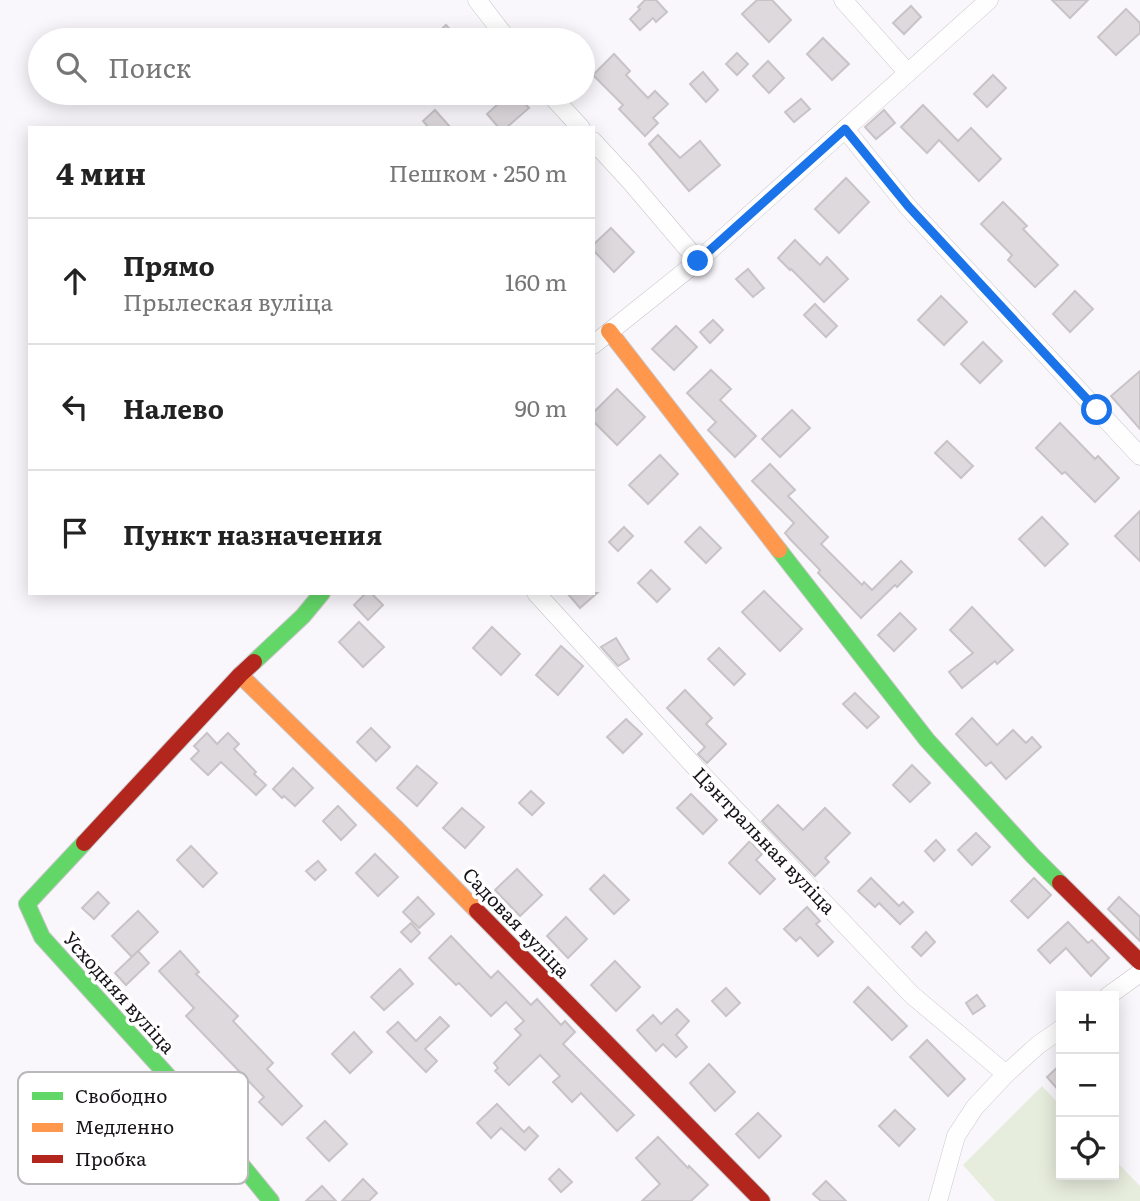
<!DOCTYPE html>
<html lang="ru">
<head>
<meta charset="utf-8">
<style>
  :root { --surface:#fff; --page:#f6f6f6; --text:#222; --muted:#767676; --line:#e0e0e0 }
  body { margin:0; font-family:Literata,serif; background:var(--page); color:var(--text) }
  .controls { position:absolute; right:21px; bottom:21px; display:grid; overflow:hidden; border-radius:0px; box-shadow:0 4px 18px #0003 }
  .controls button { width:63px; height:63px; display:grid; place-items:center; padding:0; border:0; border-bottom:2px solid var(--line); background:var(--surface); color:var(--text); font:35px sans-serif }
  .stop { position:absolute; width:21px; height:21px; margin:-16px; border:5px solid #1a73e8; border-radius:50%; background:#fff }
  .stop.end { background:#1a73e8; border-color:#fff; box-shadow:0 2px 7px #0008 }
  .list { margin:0; padding:0; list-style:none }
  h2 { display:flex; justify-content:space-between; align-items:center; height:91px; margin:0; padding:0 28px; font-size:30px }
  h2 small { font-size:23px; font-weight:400; color:var(--muted) }
  .list li { display:grid; grid-template-columns:46px 1fr auto; gap:21px; align-items:center; box-sizing:border-box; height:126px; padding:0 28px; border-top:2px solid var(--line) }
  .list b { display:block; font-size:26px; white-space:nowrap }
  .list p { margin:0; font-size:23px; white-space:nowrap; color:var(--muted) }
  .list em { font-size:23px; font-style:normal; color:var(--muted) }
  .icon { flex:none; width:38px; height:38px; fill:none; stroke:currentColor; stroke-width:2; stroke-linecap:round; stroke-linejoin:round }
  .map { position:relative; flex:none; width:1140px; height:1201px; overflow:hidden }
  .search { position:absolute; background:var(--surface); box-shadow:0 4px 18px #0003; left:28px; top:28px; width:567px; height:77px; display:flex; align-items:center; gap:18px; box-sizing:border-box; padding:0 24px; border-radius:38px; color:var(--muted); font-size:26px }
  .panel { position:absolute; background:var(--surface); box-shadow:0 4px 18px #0003; left:28px; top:126px; width:567px; height:469px; border-radius:0px }
  .map>svg:first-child { display:block }
  .green { fill:#e7eddd }
  .building { fill:#ded9dd; stroke:#c7c3c6; stroke-width:2 }
  .lines { fill:none; stroke-linecap:round; stroke-linejoin:round }
  .street-casing { stroke:#c8c6ca; stroke-width:19 }
  .fast-casing { stroke:#c8c6ca; stroke-width:18 }
  .slow-casing { stroke:#c8c6ca; stroke-width:18 }
  .jam-casing { stroke:#c8c6ca; stroke-width:18 }
  .street { stroke:#fefeff; stroke-width:18 }
  .fast { stroke:#63d668; stroke-width:16 }
  .slow { stroke:#ff974d; stroke-width:16 }
  .jam { stroke:#b3261e; stroke-width:16 }
  .route { stroke:#1a73e8; stroke-width:9 }
  .labels { text-anchor:middle; dominant-baseline:central; stroke-width:7; stroke-linejoin:round; paint-order:stroke }
  .street-label { font-size:19px; fill:#181419; stroke:#fff }
  .key { fill:#fff; stroke:#bab8ba; stroke-width:2 }
  .key-label { font-size:19px; fill:#181419 }
</style>
</head>
<body>
<div class="map">
<svg width="1140" height="1201" viewBox="0 0 1140 1201">
  <rect width="100%" height="100%" fill="#faf7fc"/>
  <!-- green -->
  <polygon class="green" points="1042,1086 1061,1106 1061,1175 1114,1175 1114,1159 1140,1186 1140,1201 995,1201 963,1165"/>
  <!-- building -->
  <g class="building">
    <polygon points="645,0 656,0 667,12 656,22 653,18 640,30 630,19 640,9 638,7"/>
    <polygon points="757,0 772,0 791,20 769,42 742,14"/>
    <polygon points="1052,0 1088,0 1070,18"/>
    <polygon points="911,6 921,17 904,34 893,23"/>
    <polygon points="1126,9 1140,23 1140,33 1116,55 1098,37"/>
    <polygon points="446,25 460,40 430,40"/>
    <polygon points="823,38 849,64 832,80 807,54"/>
    <polygon points="737,53 748,64 737,75 726,64"/>
    <polygon points="614,54 630,71 626,75 648,98 655,91 668,104 653,118 658,123 645,136 619,109 623,105 593,75"/>
    <polygon points="768,61 784,78 769,93 753,76"/>
    <polygon points="703,72 718,90 706,102 690,84"/>
    <polygon points="993,75 1006,88 987,107 974,94"/>
    <polygon points="510,93 516,93 529,108 506,128 499,128 487,114"/>
    <polygon points="801,99 810,109 794,122 785,112"/>
    <polygon points="923,105 958,141 971,128 1001,159 979,181 939,140 927,153 901,127"/>
    <polygon points="435,110 451,128 429,128 423,121"/>
    <polygon points="884,110 895,123 876,139 865,127"/>
    <polygon points="658,135 680,158 700,141 720,165 689,191 649,144"/>
    <polygon points="846,178 869,202 839,233 815,209"/>
    <polygon points="1003,202 1027,226 1023,229 1058,265 1035,287 1008,260 1012,255 981,224"/>
    <polygon points="611,228 634,252 614,272 593,250 593,245"/>
    <polygon points="795,240 820,265 827,257 848,279 824,302 791,269 790,270 778,258"/>
    <polygon points="748,269 764,288 753,297 736,279"/>
    <polygon points="1075,291 1093,309 1070,332 1053,314"/>
    <polygon points="941,296 967,322 944,345 918,320"/>
    <polygon points="815,304 837,326 826,337 804,315"/>
    <polygon points="713,320 723,330 710,343 700,332"/>
    <polygon points="676,326 697,347 674,370 652,349"/>
    <polygon points="983,342 1002,361 980,383 961,364"/>
    <polygon points="711,370 731,389 720,400 756,436 735,457 708,430 716,422 687,393"/>
    <polygon points="1140,371 1140,429 1111,396"/>
    <polygon points="617,389 645,417 617,445 593,421 593,413"/>
    <polygon points="792,410 810,428 780,457 762,439"/>
    <polygon points="1060,423 1095,459 1098,456 1119,478 1095,502 1065,472 1062,474 1036,448"/>
    <polygon points="947,441 973,466 961,478 935,453"/>
    <polygon points="660,455 678,474 648,504 629,485"/>
    <polygon points="770,464 795,490 788,496 828,537 821,544 862,585 864,582 872,590 901,561 912,572 897,587 895,585 861,618 818,573 820,570 790,539 785,533 794,523 752,481"/>
    <polygon points="1140,511 1140,561 1115,536"/>
    <polygon points="1042,517 1068,544 1045,566 1019,539"/>
    <polygon points="624,527 633,536 618,551 609,542"/>
    <polygon points="700,527 721,548 706,563 685,542"/>
    <polygon points="651,570 670,589 657,602 638,583"/>
    <polygon points="764,591 802,629 780,651 742,612"/>
    <polygon points="366,593 371,593 383,605 368,620 354,605"/>
    <polygon points="567,593 597,593 580,608"/>
    <polygon points="972,607 1013,650 997,664 995,661 962,688 949,672 973,653 950,630"/>
    <polygon points="900,613 916,629 894,651 878,635"/>
    <polygon points="359,622 384,647 363,667 339,642"/>
    <polygon points="492,627 520,654 501,675 473,648"/>
    <polygon points="616,638 629,659 618,666 601,647"/>
    <polygon points="561,646 583,666 558,695 536,675"/>
    <polygon points="719,648 745,674 734,685 708,659"/>
    <polygon points="685,690 712,718 706,724 726,744 707,763 698,754 705,747 667,708"/>
    <polygon points="855,693 879,717 867,728 843,704"/>
    <polygon points="972,718 997,745 1013,730 1026,743 1032,737 1041,747 1006,779 991,762 986,766 956,734"/>
    <polygon points="626,719 642,734 623,753 607,737"/>
    <polygon points="371,728 390,747 376,761 357,742"/>
    <polygon points="207,733 217,744 228,733 239,744 234,749 256,772 254,774 266,785 256,795 221,762 208,775 191,759 199,751 194,746"/>
    <polygon points="912,765 930,783 910,802 893,785"/>
    <polygon points="417,766 437,783 417,806 397,788"/>
    <polygon points="293,768 313,788 295,806 284,796 282,798 273,789"/>
    <polygon points="531,791 544,803 532,815 519,803"/>
    <polygon points="691,794 717,820 703,834 677,808"/>
    <polygon points="778,805 803,830 825,808 850,833 825,858 829,862 815,876 762,821"/>
    <polygon points="338,806 356,825 341,840 323,821"/>
    <polygon points="462,808 484,827 465,848 443,828"/>
    <polygon points="976,833 990,847 972,865 958,850"/>
    <polygon points="936,840 945,850 934,861 925,851"/>
    <polygon points="750,841 762,854 756,860 775,879 760,894 729,863"/>
    <polygon points="191,846 217,873 203,887 177,860"/>
    <polygon points="375,854 398,877 378,896 356,873"/>
    <polygon points="318,861 326,870 315,880 306,871"/>
    <polygon points="517,869 542,895 520,916 495,890"/>
    <polygon points="604,875 629,900 614,914 590,889"/>
    <polygon points="871,878 899,906 903,902 913,912 900,924 879,903 875,907 858,891"/>
    <polygon points="1034,878 1051,895 1028,918 1011,901"/>
    <polygon points="98,892 109,903 94,919 82,908"/>
    <polygon points="418,897 434,914 419,928 403,912"/>
    <polygon points="1119,897 1140,917 1140,941 1108,909"/>
    <polygon points="807,907 820,921 816,924 833,942 818,956 800,937 796,941 784,929"/>
    <polygon points="138,911 158,932 132,957 112,936"/>
    <polygon points="566,917 587,939 568,958 547,936"/>
    <polygon points="1068,922 1088,943 1092,940 1109,958 1091,976 1066,948 1050,963 1038,950"/>
    <polygon points="411,923 420,933 411,942 401,932"/>
    <polygon points="926,932 935,942 921,956 912,947"/>
    <polygon points="451,936 491,978 498,971 531,1005 537,999 561,1025 565,1021 575,1032 563,1044 634,1115 617,1131 581,1093 572,1102 553,1082 560,1076 540,1055 509,1085 495,1071 498,1068 494,1063 521,1035 515,1029 524,1021 506,1002 491,1016 459,983 456,985 429,958"/>
    <polygon points="138,951 149,963 126,985 115,973"/>
    <polygon points="180,951 199,972 196,974 238,1016 233,1021 273,1063 267,1069 302,1106 282,1125 259,1102 264,1097 186,1016 194,1008 159,971"/>
    <polygon points="615,961 640,987 616,1011 591,985"/>
    <polygon points="400,969 413,984 384,1010 371,997"/>
    <polygon points="868,987 907,1026 892,1040 854,1002"/>
    <polygon points="726,988 740,1003 726,1016 712,1001"/>
    <polygon points="977,995 985,1006 973,1014 966,1003"/>
    <polygon points="677,1009 689,1021 676,1035 687,1047 676,1057 663,1044 656,1051 637,1030 653,1015 661,1024"/>
    <polygon points="440,1017 449,1026 425,1049 437,1061 426,1072 387,1032 398,1022 416,1041"/>
    <polygon points="354,1032 372,1052 350,1073 332,1054"/>
    <polygon points="927,1040 965,1079 948,1096 910,1057"/>
    <polygon points="709,1064 735,1092 715,1111 690,1083"/>
    <polygon points="1061,1064 1061,1093 1047,1077"/>
    <polygon points="497,1104 524,1132 529,1127 538,1136 525,1150 501,1128 491,1138 477,1123"/>
    <polygon points="895,1110 915,1129 899,1146 879,1126"/>
    <polygon points="758,1113 781,1136 759,1158 736,1134"/>
    <polygon points="325,1121 347,1144 329,1161 307,1138"/>
    <polygon points="658,1137 688,1168 689,1166 708,1185 691,1201 642,1201 660,1184 636,1158"/>
    <polygon points="559,1169 572,1182 561,1192 549,1179"/>
    <polygon points="363,1179 377,1193 369,1201 342,1201"/>
    <polygon points="826,1181 846,1201 821,1201 813,1194"/>
    <polygon points="322,1186 336,1201 306,1201"/>
  </g>
  <g class="lines">
    <!-- street casing -->
    <g class="street-casing">
      <g id="street">
        <polyline points="477,0 508,40"/>
        <polyline points="843,0 908,73"/>
        <polyline points="549,93 581,128"/>
        <polyline points="845,129 908,207 1140,456"/>
        <polyline points="593,141 630,181 698,261"/>
        <polyline points="593,345 698,261 989,0"/>
        <polyline points="536,593 695,767 912,995 1006,1074"/>
        <polyline points="1108,996 1140,973"/>
        <polyline points="938,1201 956,1136 975,1107 1006,1074 1038,1045 1061,1029"/>
      </g>
    </g>
    <!-- fast casing -->
    <g class="fast-casing">
      <g id="fast">
        <polyline points="779,550 927,740 1033,856 1060,883"/>
        <polyline points="254,662 303,616 322,593"/>
        <polyline points="84,843 27,904 42,937 178,1087 271,1201"/>
      </g>
    </g>
    <!-- slow casing -->
    <g class="slow-casing">
      <g id="slow">
        <polyline points="609,331 779,550"/>
        <polyline points="240,675 396,828 477,911"/>
      </g>
    </g>
    <!-- jam casing -->
    <g class="jam-casing">
      <g id="jam">
        <polyline points="84,843 240,675 254,662"/>
        <polyline points="1060,883 1140,962"/>
        <polyline points="477,911 762,1201"/>
      </g>
    </g>
    <!-- street -->
    <use href="#street" class="street"/>
    <!-- fast -->
    <use href="#fast" class="fast"/>
    <!-- slow -->
    <use href="#slow" class="slow"/>
    <!-- jam -->
    <use href="#jam" class="jam"/>
  </g>
  <g class="lines">
    <!-- route -->
    <polyline class="route" points="698,261 845,129 908,206 1097,410"/>
  </g>
  <g class="labels">
    <!-- street labels -->
    <g class="street-label">
      <text transform="translate(765 840) rotate(46)">Цэнтральная вуліца</text>
      <text transform="translate(517 922) rotate(46)">Садовая вуліца</text>
      <text transform="translate(120 992) rotate(48)">Усходняя вуліца</text>
    </g>
  </g>
  <!-- legend -->
  <rect x="18" y="1072" width="230" height="112" rx="10" class="key"/>
  <rect x="32" y="1092" width="31" height="8" fill="#63d668"/>
  <rect x="32" y="1123" width="31" height="9" fill="#ff974d"/>
  <rect x="32" y="1155" width="31" height="8" fill="#b3261e"/>
  <g class="key-label">
    <text x="75" y="1103">Свободно</text>
    <text x="75" y="1134">Медленно</text>
    <text x="75" y="1166">Пробка</text>
  </g>
</svg>
<div class="controls">
<button>+</button>
<button>−</button>
<button><svg class="icon" aria-label="locate" viewBox="0 0 24 24"><circle cx="12" cy="12" r="6"/><path d="M12 2v4M12 18v4M2 12h4M18 12h4"/></svg></button>
</div>
<div class="stop" style="left:1097px;top:410px"></div>
<div class="stop end" style="left:698px;top:261px"></div>
<div class="search"><svg class="icon" aria-label="search" viewBox="0 0 24 24"><circle cx="10" cy="10" r="6"/><path d="M15 15l6 6"/></svg>Поиск</div>
<section class="panel">
<h2>4 мин<small>Пешком · 250 m</small></h2>
<ul class="list">
<li><svg class="icon" aria-label="ahead" viewBox="0 0 24 24"><path d="M12 20V5M6 11l6-6 6 6"/></svg><div><b>Прямо</b><p>Прылеская вуліца</p></div><em>160 m</em></li>
<li><svg class="icon" aria-label="left" viewBox="0 0 24 24"><path d="M17 20v-9H6M10 6l-5 5 5 5"/></svg><div><b>Налево</b></div><em>90 m</em></li>
<li><svg class="icon" aria-label="arrive" viewBox="0 0 24 24"><path d="M6 21V4h12l-3 4 3 4H6"/></svg><div><b>Пункт назначения</b></div></li>
</ul>
</section>
</div>
</body>
</html>
